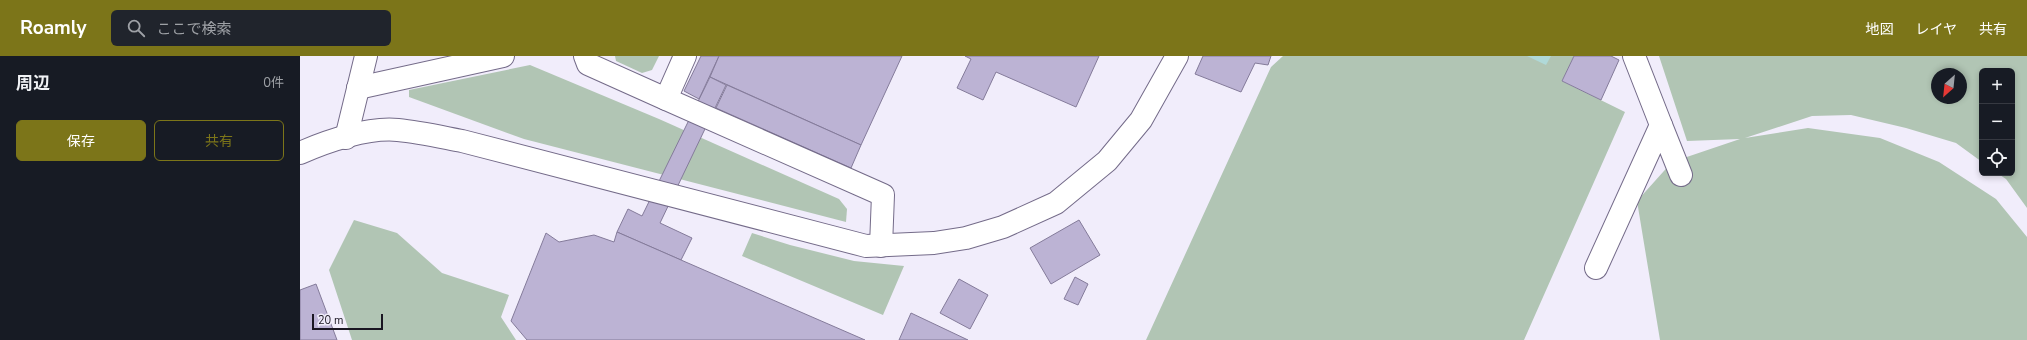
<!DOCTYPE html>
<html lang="ja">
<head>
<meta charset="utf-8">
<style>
  :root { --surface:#171b24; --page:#20242c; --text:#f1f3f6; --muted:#9ea1a6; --line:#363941; --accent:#7c7519 }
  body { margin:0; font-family:"Nunito Sans","Noto Sans JP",sans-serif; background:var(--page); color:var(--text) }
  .controls { position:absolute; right:12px; top:12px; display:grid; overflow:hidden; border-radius:6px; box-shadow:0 2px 6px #0003 }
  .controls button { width:36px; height:36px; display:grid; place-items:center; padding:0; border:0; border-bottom:1px solid var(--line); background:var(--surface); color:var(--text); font:20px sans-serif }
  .compass { position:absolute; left:1631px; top:12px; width:36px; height:36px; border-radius:50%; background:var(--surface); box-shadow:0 2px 6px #0003; rotate:207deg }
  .scale { position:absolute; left:12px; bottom:10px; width:71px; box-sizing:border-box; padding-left:4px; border:2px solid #1a1622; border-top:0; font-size:11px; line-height:14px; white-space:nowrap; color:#1a1622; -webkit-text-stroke:3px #f1edfb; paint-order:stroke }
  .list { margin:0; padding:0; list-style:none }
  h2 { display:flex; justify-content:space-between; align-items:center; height:52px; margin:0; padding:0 16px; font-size:17px }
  h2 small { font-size:13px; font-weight:400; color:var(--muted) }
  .actions { display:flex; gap:8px; padding:12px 16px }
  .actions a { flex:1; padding:9px 0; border:1px solid var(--accent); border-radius:6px; text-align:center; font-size:14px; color:var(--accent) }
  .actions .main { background:var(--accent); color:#fff }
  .icon { flex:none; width:22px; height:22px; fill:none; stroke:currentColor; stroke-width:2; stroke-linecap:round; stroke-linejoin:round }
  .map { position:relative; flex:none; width:1727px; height:284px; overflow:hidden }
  header { display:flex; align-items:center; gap:24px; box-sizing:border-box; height:56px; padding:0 20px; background:var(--accent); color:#fff }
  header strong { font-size:19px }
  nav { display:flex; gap:22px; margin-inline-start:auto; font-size:14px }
  .search { width:280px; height:36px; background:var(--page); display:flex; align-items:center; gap:10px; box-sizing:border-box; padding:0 14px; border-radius:6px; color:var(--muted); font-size:15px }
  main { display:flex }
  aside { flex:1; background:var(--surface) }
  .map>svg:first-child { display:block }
  .green { fill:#b1c5b4; fill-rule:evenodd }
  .water { fill:#b0d9d8 }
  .building { fill:#bcb3d4; stroke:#847b9a }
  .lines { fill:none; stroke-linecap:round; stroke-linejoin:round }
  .minor-casing { stroke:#746b89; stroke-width:24 }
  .minor { stroke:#fff; stroke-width:22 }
</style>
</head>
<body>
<header>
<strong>Roamly</strong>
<div class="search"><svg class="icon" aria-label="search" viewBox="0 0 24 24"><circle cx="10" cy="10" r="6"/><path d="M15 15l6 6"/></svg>ここで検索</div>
<nav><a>地図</a><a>レイヤ</a><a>共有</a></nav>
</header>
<main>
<aside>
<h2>周辺<small>0件</small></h2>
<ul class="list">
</ul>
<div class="actions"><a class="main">保存</a><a>共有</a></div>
</aside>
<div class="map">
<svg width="1727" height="284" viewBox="0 0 1727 284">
  <rect width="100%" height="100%" fill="#f1edfb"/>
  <!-- green -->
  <g class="green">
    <polygon points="315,0 359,0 352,14 342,17 316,5"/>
    <polygon points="983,0 1274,0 1262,25 1325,56 1224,284 846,284 971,11"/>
    <path d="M1359,0H1727V152L1706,123L1697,117H1712V15H1682V106L1656,87L1606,72L1551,59L1512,60L1445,82L1508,72L1580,82L1639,106L1696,143L1727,181V284H1360L1337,145L1372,106L1440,83L1387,85ZM1637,18H1661V42H1637Z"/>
    <polygon points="230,9 359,63 539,143 547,153 546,166 224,83 109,41 109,34"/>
    <polygon points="54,164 97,177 142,217 209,239 201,261 216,284 52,284 29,214"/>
    <polygon points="452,177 490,189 554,205 604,210 583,259 442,200"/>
  </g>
  <!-- water -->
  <polygon class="water" points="1227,0 1251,0 1246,9"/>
  <!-- building -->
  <g class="building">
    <polygon points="401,0 419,0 399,43 384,35"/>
    <polygon points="419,0 602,0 561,89 410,21"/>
    <polygon points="665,0 799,0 776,51 696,16 683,44 657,32 671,3"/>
    <polygon points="903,0 971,0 968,9 955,7 941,36 895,18"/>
    <polygon points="1274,0 1311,0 1319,4 1301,44 1262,25"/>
    <polygon points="410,21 426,29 360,167 392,182 381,204 317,176 328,153 342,160"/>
    <polygon points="427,29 561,89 551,112 416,52"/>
    <polygon points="779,164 800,199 751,228 730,192"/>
    <polygon points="317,176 381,204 565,284 227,284 211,265 246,177 259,186 294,179 314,186"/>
    <polygon points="775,221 788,228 778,249 764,243"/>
    <polygon points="659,223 688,239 670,273 640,257"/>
    <polygon points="16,228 37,284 0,284 0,234"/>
    <polygon points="611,257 668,284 599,284"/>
  </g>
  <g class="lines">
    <!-- minor casing -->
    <g class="minor-casing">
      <g id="minor">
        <polyline points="285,0 288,8 366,43 385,0"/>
        <polyline points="1334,0 1361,69"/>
        <polyline points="58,32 203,0"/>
        <polyline points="366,43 583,139 581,190"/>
        <polyline points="46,82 66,0"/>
        <path d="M0,97C27,85 68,71 98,74C119,76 141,81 162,85L566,190L634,187L666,182L703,171L756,147L807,105L841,64L877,0"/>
        <polyline points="1296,212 1361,69 1381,119"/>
      </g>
    </g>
    <!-- minor -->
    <use href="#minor" class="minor"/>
  </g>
</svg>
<div class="controls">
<button>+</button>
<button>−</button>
<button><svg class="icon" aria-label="locate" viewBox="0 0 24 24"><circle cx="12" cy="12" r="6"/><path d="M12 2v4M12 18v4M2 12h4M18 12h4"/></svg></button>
</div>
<svg class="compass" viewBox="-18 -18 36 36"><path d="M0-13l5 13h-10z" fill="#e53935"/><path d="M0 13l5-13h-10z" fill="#9ea1a6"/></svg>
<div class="scale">20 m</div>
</div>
</main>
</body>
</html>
